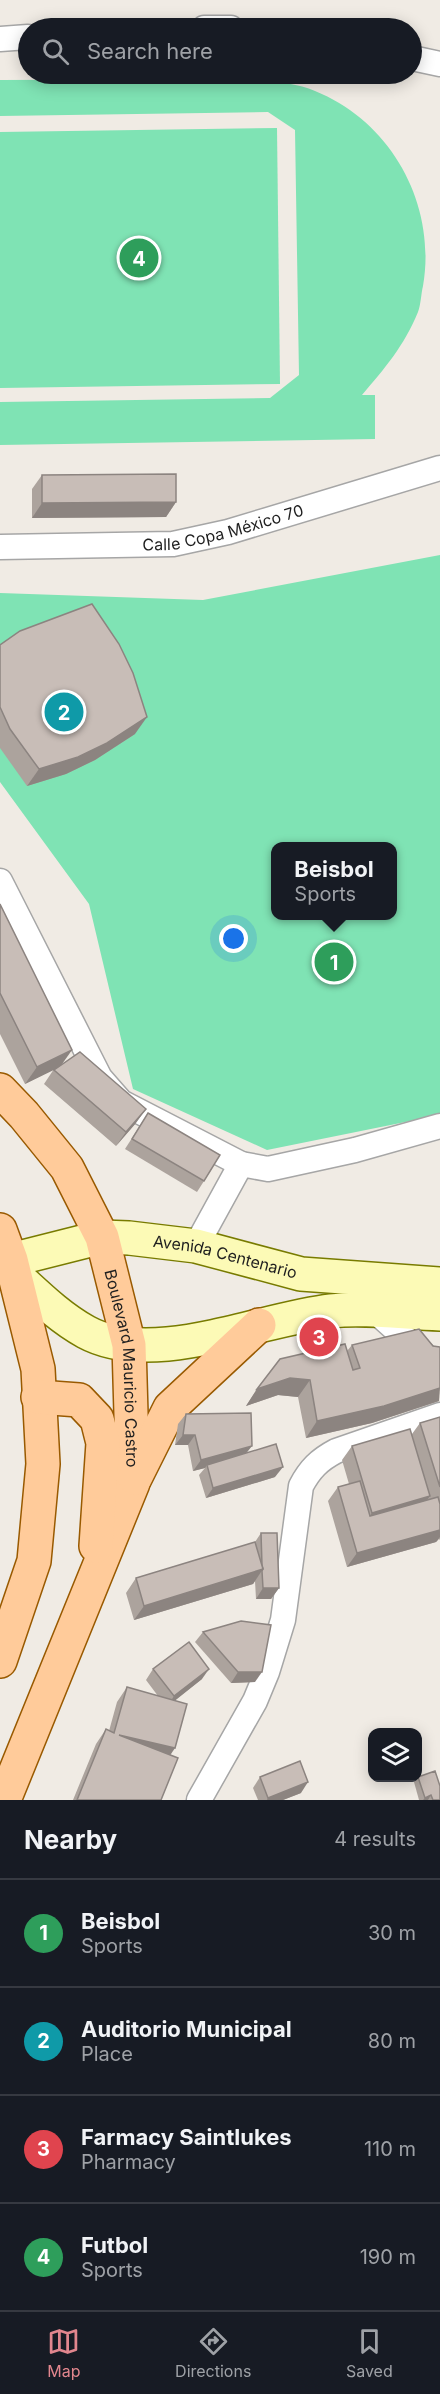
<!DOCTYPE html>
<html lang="en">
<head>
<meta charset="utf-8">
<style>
  :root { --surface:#171b24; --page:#242831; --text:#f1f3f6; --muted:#9ea1a6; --line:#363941; --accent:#e1868e }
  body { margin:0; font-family:Inter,sans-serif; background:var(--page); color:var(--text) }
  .controls { position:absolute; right:18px; bottom:18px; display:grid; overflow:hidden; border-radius:12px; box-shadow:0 3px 15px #0003 }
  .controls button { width:54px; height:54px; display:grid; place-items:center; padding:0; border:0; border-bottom:2px solid var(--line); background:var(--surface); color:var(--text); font:30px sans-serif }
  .you { position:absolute; left:234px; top:939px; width:21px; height:21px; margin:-15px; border:4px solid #fff; border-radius:50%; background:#1a73e8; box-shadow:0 0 0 9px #1a73e833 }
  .badge { display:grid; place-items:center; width:39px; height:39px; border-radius:50%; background:var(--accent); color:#fff; font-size:20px; font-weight:700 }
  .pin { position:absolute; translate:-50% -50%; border:3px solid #fff; box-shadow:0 2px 6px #0006 }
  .popup { position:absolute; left:271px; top:842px; width:126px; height:78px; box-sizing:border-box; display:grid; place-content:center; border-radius:12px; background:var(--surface); filter:drop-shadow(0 2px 4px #0005); font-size:20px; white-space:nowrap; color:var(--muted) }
  .popup b { font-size:22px; color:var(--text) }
  .popup::after { content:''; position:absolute; left:50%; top:100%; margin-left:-12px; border:12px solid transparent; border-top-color:var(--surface) }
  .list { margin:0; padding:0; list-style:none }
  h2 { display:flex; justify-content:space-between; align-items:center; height:78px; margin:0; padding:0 24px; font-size:26px }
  h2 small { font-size:20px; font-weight:400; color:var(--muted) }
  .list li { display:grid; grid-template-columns:39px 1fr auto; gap:18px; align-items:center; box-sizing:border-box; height:108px; padding:0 24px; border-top:2px solid var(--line) }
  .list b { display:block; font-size:22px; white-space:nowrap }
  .list p { margin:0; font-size:20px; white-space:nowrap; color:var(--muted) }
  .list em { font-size:20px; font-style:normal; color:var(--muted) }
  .icon { flex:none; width:33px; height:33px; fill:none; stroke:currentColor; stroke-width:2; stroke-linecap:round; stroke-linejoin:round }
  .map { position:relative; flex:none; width:440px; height:1800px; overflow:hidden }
  .search { position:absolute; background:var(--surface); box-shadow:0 3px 15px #0003; left:18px; right:18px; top:18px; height:66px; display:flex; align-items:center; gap:15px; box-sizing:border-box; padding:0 21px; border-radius:33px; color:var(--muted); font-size:22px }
  .sheet { height:510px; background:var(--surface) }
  nav { display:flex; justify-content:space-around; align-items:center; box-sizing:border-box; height:84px; border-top:2px solid var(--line); background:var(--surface); font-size:16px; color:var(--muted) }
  nav a { display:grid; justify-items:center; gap:3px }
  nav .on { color:var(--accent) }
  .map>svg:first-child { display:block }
  .pitch { fill:#7fe3b4; fill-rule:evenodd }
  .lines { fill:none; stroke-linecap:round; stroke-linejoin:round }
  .street-casing { stroke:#a6a6a6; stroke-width:27 }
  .secondary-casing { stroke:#787b00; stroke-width:36 }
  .primary-casing { stroke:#995a00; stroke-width:36 }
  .street { stroke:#fff; stroke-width:24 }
  .secondary { stroke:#fcfab6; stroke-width:33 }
  .primary { stroke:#ffcb9a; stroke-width:33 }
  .wall { fill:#aca39d }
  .shaded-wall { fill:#8c8480 }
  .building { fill:#c8bdb7; stroke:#8c8480; stroke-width:1.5 }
  .labels { text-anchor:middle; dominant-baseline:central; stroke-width:6; stroke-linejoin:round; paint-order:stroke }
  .street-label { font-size:16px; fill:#1f1f1f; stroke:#fff }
</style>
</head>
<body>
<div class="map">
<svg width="440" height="1800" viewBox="0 0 440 1800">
  <rect width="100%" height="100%" fill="#f0ebe4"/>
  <!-- pitch -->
  <g class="pitch">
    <path d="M261,79C278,82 299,84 315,91C392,122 437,205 423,286C421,294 421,304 418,312C404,346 385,368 362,395H375V439L0,445V402L270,398L299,375L295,130L268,112L0,116V80Z"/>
    <polygon points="277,128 280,384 0,388 0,132"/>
    <path d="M440,555V1115L267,1150L133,1089L89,904L0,782V593L203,600ZM276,846H392V916H276Z"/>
  </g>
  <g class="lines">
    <!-- street casing -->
    <g class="street-casing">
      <g id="street">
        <polyline points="204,28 231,28"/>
        <polyline points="0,39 28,37"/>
        <polyline points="412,58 440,64"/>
        <path id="s1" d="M0,547L173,544L228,532L440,468"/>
        <polyline points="0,881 100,1078 121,1102 241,1164"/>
        <polyline points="196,1246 241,1164 268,1169 355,1150 440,1126"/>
        <polyline points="375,1311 431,1361 440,1364"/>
        <path d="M199,1800L255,1701L267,1672L283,1620L301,1486C310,1469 319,1460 336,1451L440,1415"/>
      </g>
    </g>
    <!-- secondary casing -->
    <g class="secondary-casing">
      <g id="secondary">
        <path id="s2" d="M11,1260L102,1237L129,1238L196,1246L301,1274L440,1284"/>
        <path d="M15,1275C38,1296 59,1317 86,1332C152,1368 260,1319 331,1311C366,1307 404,1313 440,1314"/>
      </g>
    </g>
    <!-- primary casing -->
    <g class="primary-casing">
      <g id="primary">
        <path id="s3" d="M0,1090L24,1115L67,1168L102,1237L129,1345L133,1483L4,1800"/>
        <polyline points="0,1230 11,1260 38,1369 43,1464 34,1561 0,1661"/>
        <polyline points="38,1397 79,1400 97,1419 103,1443 96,1546"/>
        <polyline points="135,1478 170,1408 259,1325"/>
      </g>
    </g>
    <!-- street -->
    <use href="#street" class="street"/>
    <!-- secondary -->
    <use href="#secondary" class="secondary"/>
    <!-- primary -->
    <use href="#primary" class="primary"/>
  </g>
  <!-- wall -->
  <g class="wall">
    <polygon points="42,475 176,502 166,517 32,518 32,489"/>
    <polygon points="0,645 135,734 95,760 66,774 27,786 0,748"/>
    <polygon points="0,904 61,1064 136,1123 116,1146 44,1084 54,1069 25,1084 0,1034"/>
    <polygon points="148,1113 204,1181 197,1192 125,1149"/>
    <polygon points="352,1345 439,1401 372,1423 306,1438 298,1397 278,1395 246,1406 257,1389 347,1351"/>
    <polygon points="186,1414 247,1453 275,1477 206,1498 199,1475 205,1468 193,1471 188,1445 175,1445 178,1424"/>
    <polygon points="440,1417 440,1540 439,1539 436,1542 347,1567 328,1501 338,1487 349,1484 342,1460 352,1446 412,1434 420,1423"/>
    <polygon points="261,1533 279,1588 271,1599 256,1599 255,1581 253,1584 134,1620 126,1593 136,1578 255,1542"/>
    <polygon points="203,1632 255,1682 231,1683 195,1642"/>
    <polygon points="153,1669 202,1679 175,1700 170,1755 161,1800 73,1800 96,1744 106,1729 109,1731 117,1702 127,1687 158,1696 146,1680"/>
    <polygon points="260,1777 301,1793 283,1800 258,1800 253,1788"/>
    <polygon points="417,1778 440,1800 419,1800 414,1782"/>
  </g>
  <!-- shaded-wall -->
  <g class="shaded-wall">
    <polygon points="176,502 166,517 32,518 42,503"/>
    <polygon points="147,717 135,734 95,760 66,774 27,786 39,769"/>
    <polygon points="72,1050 60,1067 25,1084 37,1067"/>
    <polygon points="146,1109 136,1123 116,1146 126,1132"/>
    <polygon points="290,1378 310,1380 298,1397 278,1395 246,1406 257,1389"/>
    <polygon points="440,1388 439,1401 372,1423 306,1438 317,1421"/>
    <polygon points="183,1435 195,1435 188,1445 175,1445"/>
    <polygon points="252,1446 244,1456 207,1465 205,1468 193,1471 201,1460"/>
    <polygon points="283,1467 275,1477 206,1498 213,1488"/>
    <polygon points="430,1496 420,1510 362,1527 372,1513"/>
    <polygon points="440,1530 440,1537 436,1542 347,1567 357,1553"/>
    <polygon points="263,1569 253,1584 134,1620 144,1606"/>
    <polygon points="263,1588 279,1588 271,1599 256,1599"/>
    <polygon points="209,1669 202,1679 167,1707 174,1696"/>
    <polygon points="238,1672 262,1672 255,1682 231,1683"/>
    <polygon points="119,1735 175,1748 165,1763"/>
    <polygon points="308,1782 301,1793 283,1800 267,1800 268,1798"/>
    <polygon points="431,1795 428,1800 423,1800 425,1798"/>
  </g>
  <!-- building -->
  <g class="building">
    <polygon points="176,474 176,502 42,503 42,475"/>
    <polygon points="92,604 119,644 133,673 147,717 107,743 78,757 39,769 10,729 0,707 0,645 20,631"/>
    <polygon points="0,904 72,1050 37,1067 0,993"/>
    <polygon points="80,1052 146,1109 126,1132 54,1070"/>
    <polygon points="148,1113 220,1155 204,1181 132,1139"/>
    <polygon points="419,1329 433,1346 440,1347 440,1388 384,1406 317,1421 310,1380 290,1378 257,1389 280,1359 345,1344 353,1370 360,1368 352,1345"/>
    <polygon points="251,1413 252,1446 201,1460 195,1435 183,1435 186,1414"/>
    <polygon points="440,1417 440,1487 420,1423"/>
    <polygon points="410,1429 430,1496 372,1513 352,1446"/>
    <polygon points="276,1444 283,1467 213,1488 207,1465"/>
    <polygon points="360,1481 370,1516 438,1497 440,1504 440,1530 357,1553 338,1487"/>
    <polygon points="261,1533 277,1533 279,1588 263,1588 262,1571 263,1569 262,1565"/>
    <polygon points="255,1542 263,1569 144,1606 136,1578"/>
    <polygon points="241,1621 271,1625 262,1672 238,1672 203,1632"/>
    <polygon points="189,1642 209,1669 174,1696 153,1669"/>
    <polygon points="127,1687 187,1704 175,1748 119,1735 178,1758 161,1800 77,1800 106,1729 114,1733"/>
    <polygon points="300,1761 308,1782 268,1798 260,1777"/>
    <polygon points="435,1771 440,1786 440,1800 433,1800 431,1795 425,1798 418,1777"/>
  </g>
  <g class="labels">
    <!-- street labels -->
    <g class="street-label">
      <text stroke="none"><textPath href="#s1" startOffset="225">Calle Copa México 70</textPath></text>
      <text stroke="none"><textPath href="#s2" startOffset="219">Avenida Centenario</textPath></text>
      <text stroke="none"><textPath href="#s3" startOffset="314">Boulevard Mauricio Castro</textPath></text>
    </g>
  </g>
</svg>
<div class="controls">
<button><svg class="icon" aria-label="layers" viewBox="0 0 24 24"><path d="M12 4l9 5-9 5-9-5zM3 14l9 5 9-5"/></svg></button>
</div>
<div class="you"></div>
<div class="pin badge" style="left:334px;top:962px;background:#2e9e5b">1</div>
<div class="popup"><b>Beisbol</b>Sports</div>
<div class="pin badge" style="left:64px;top:712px;background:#0f9aa8">2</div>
<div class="pin badge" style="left:319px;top:1337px;background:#e0444e">3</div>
<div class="pin badge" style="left:139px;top:258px;background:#2e9e5b">4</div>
<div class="search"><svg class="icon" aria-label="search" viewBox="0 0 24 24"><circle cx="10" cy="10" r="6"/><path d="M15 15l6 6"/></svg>Search here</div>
</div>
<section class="sheet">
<h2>Nearby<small>4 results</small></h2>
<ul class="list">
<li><span class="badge" style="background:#2e9e5b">1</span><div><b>Beisbol</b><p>Sports</p></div><em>30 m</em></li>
<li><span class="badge" style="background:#0f9aa8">2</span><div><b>Auditorio Municipal</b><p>Place</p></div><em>80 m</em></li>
<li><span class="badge" style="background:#e0444e">3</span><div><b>Farmacy Saintlukes</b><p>Pharmacy</p></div><em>110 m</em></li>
<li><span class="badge" style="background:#2e9e5b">4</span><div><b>Futbol</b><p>Sports</p></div><em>190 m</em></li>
</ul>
</section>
<nav>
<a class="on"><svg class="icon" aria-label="map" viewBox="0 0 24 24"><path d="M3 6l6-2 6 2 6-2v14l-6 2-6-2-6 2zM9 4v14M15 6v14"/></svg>Map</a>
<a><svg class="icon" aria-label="directions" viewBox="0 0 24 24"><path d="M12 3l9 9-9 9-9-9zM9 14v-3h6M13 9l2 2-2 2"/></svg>Directions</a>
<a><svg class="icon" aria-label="saved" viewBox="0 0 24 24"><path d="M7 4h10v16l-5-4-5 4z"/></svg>Saved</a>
</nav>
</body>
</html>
